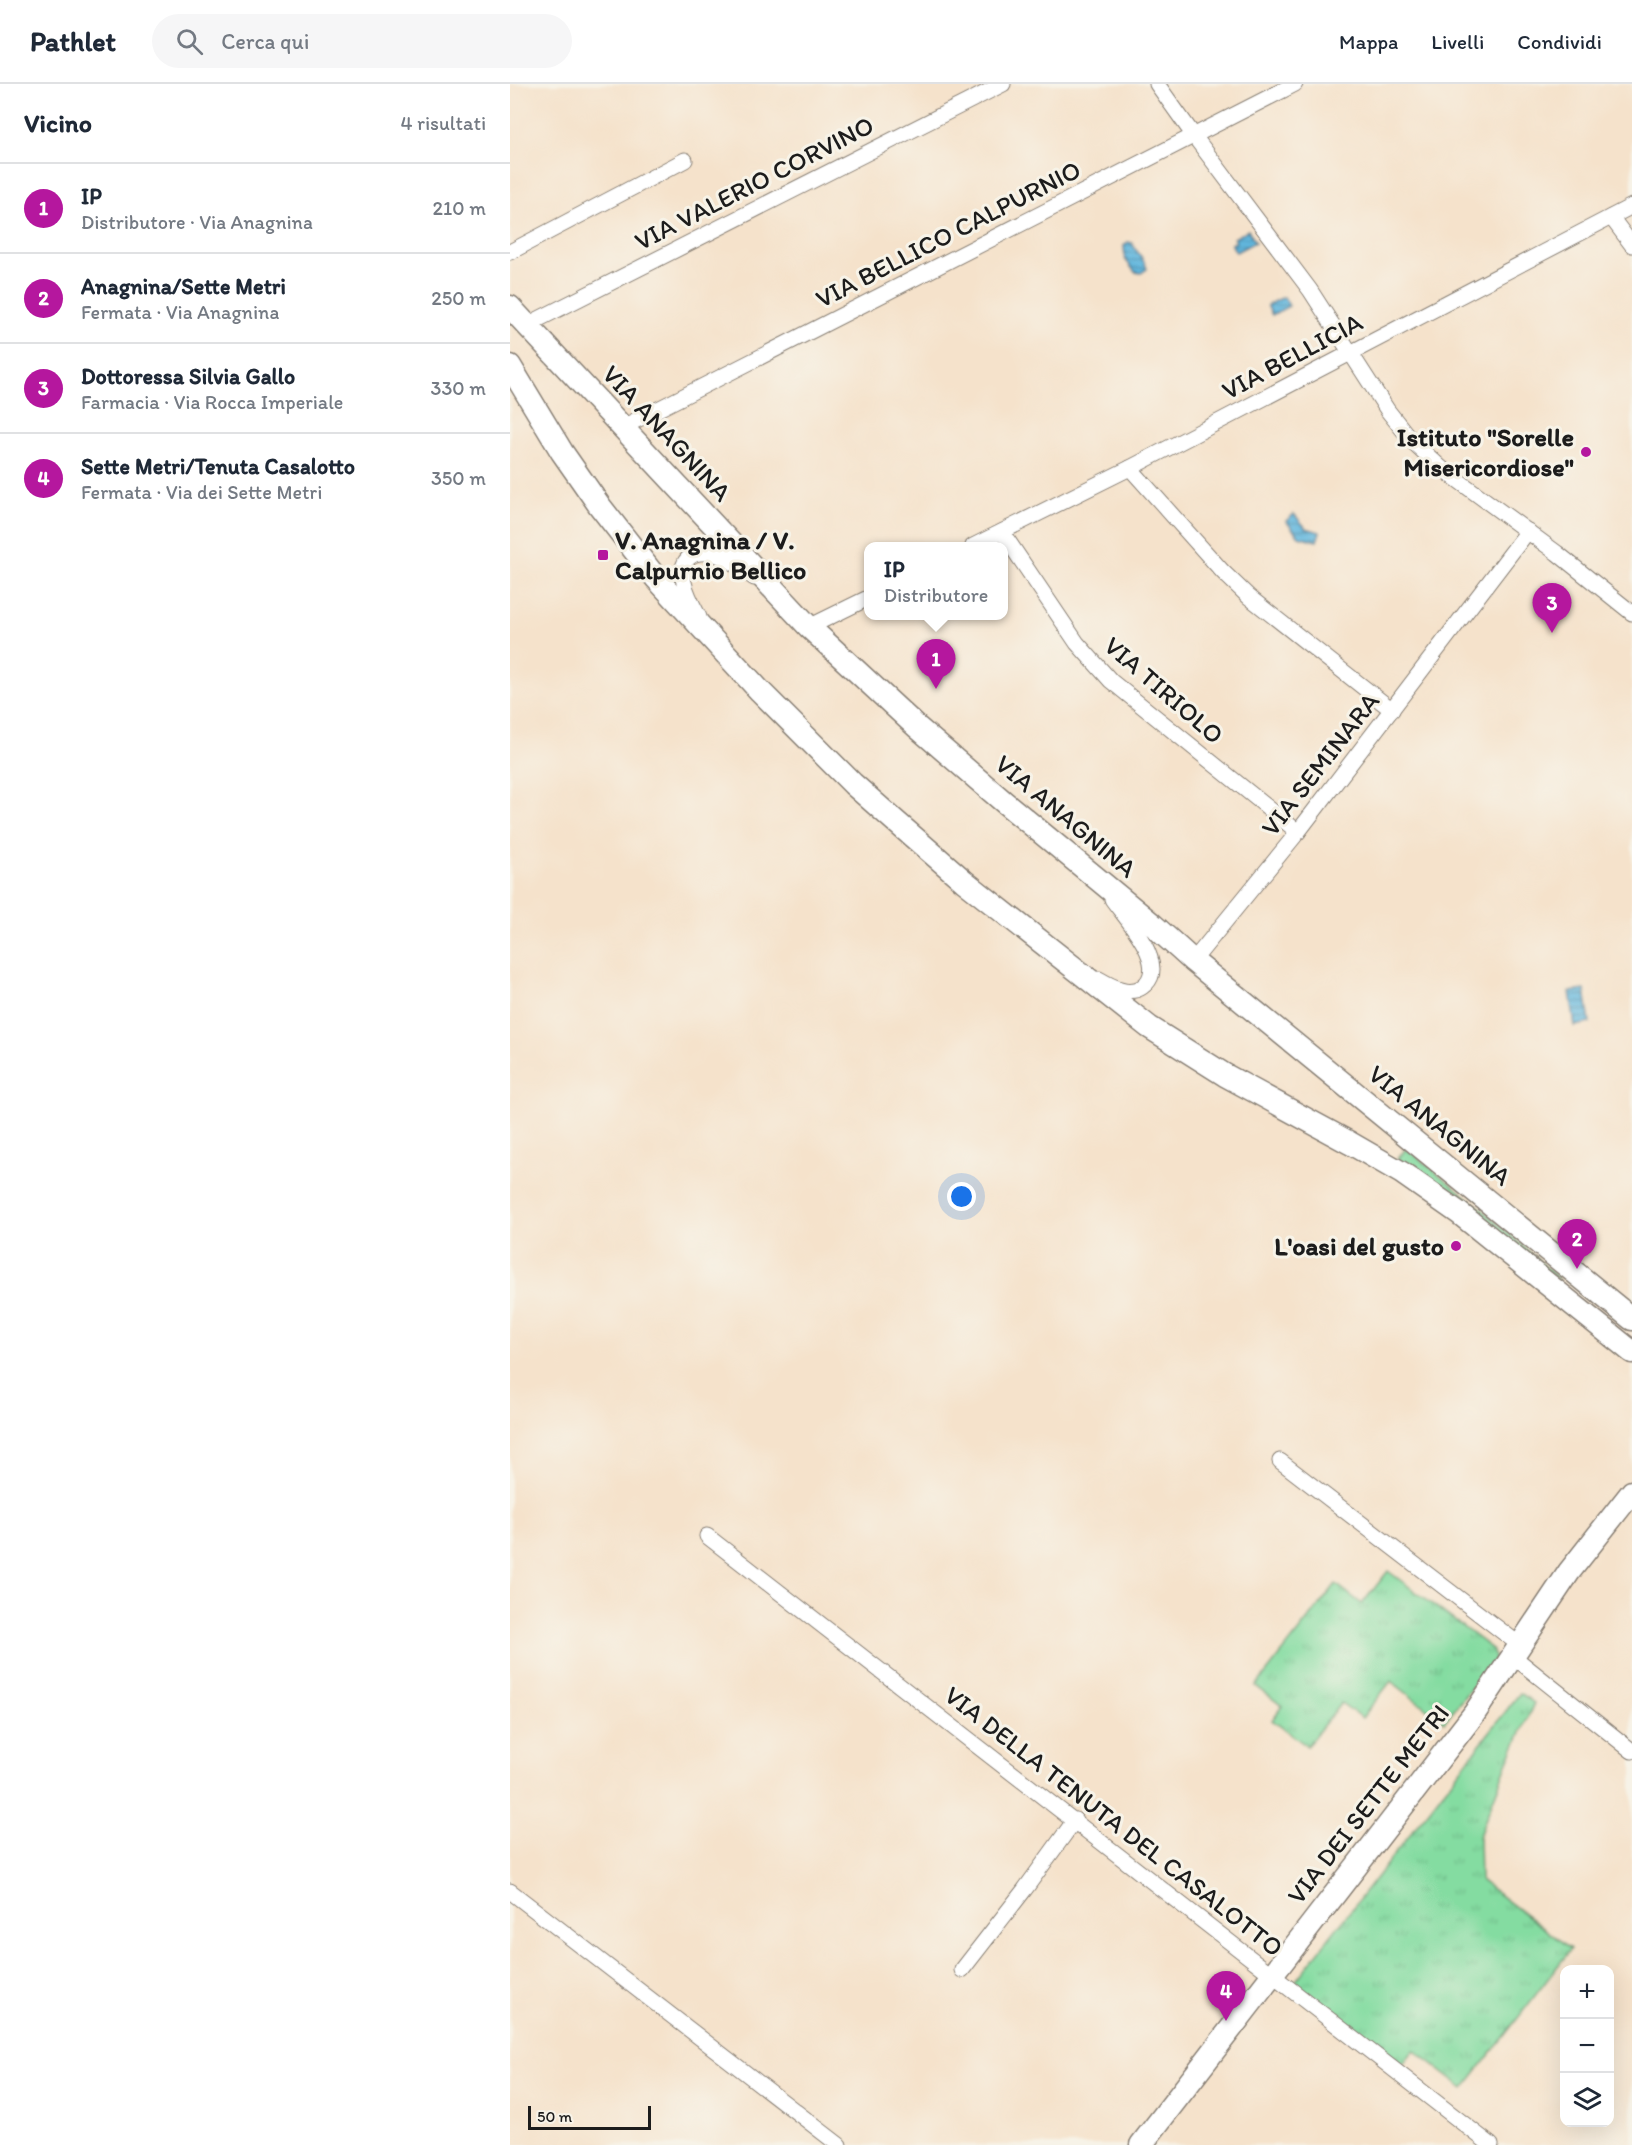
<!DOCTYPE html>
<html lang="it">
<head>
<meta charset="utf-8">
<style>
  :root { --surface:#fff; --page:#f6f6f7; --text:#1f2937; --muted:#747a83; --line:#e0e1e3; --accent:#b5179e }
  body { margin:0; font-family:Itim,sans-serif; background:var(--page); color:var(--text) }
  .controls { position:absolute; right:18px; bottom:18px; display:grid; overflow:hidden; border-radius:12px; box-shadow:0 6px 24px #0002 }
  .controls button { width:54px; height:54px; display:grid; place-items:center; padding:0; border:0; border-bottom:2px solid var(--line); background:var(--surface); color:var(--text); font:30px sans-serif }
  .scale { position:absolute; left:18px; bottom:15px; width:123px; box-sizing:border-box; padding-left:6px; border:3px solid #1c1c1c; border-top:0; font-size:16px; line-height:21px; white-space:nowrap; color:#1c1c1c; -webkit-text-stroke:4px #f7f3e8; paint-order:stroke }
  .you { position:absolute; left:452px; top:1113px; width:21px; height:21px; margin:-15px; border:4px solid #fff; border-radius:50%; background:#1a73e8; box-shadow:0 0 0 9px #1a73e833 }
  .badge { display:grid; place-items:center; width:39px; height:39px; border-radius:50%; background:var(--accent); color:#fff; font-size:20px; font-weight:700 }
  .pin { position:absolute; translate:-50% -50px; filter:drop-shadow(0 2px 3px #0008) }
  .pin::after { content:''; position:absolute; top:32px; width:21px; height:18px; background:inherit; clip-path:polygon(0 0,100% 0,50% 100%) }
  .popup { position:absolute; left:354px; top:458px; width:144px; height:78px; box-sizing:border-box; display:grid; place-content:center; border-radius:12px; background:var(--surface); filter:drop-shadow(0 2px 4px #0005); font-size:20px; white-space:nowrap; color:var(--muted) }
  .popup b { font-size:22px; color:var(--text) }
  .popup::after { content:''; position:absolute; left:50%; top:100%; margin-left:-12px; border:12px solid transparent; border-top-color:var(--surface) }
  .list { margin:0; padding:0; list-style:none }
  h2 { display:flex; justify-content:space-between; align-items:center; height:78px; margin:0; padding:0 24px; font-size:26px }
  h2 small { font-size:20px; font-weight:400; color:var(--muted) }
  .list li { display:grid; grid-template-columns:39px 1fr auto; gap:18px; align-items:center; box-sizing:border-box; height:90px; padding:0 24px; border-top:2px solid var(--line) }
  .list b { display:block; font-size:22px; white-space:nowrap }
  .list p { margin:0; font-size:20px; white-space:nowrap; color:var(--muted) }
  .list em { font-size:20px; font-style:normal; color:var(--muted) }
  .icon { flex:none; width:33px; height:33px; fill:none; stroke:currentColor; stroke-width:2; stroke-linecap:round; stroke-linejoin:round }
  .map { position:relative; flex:none; width:1122px; height:2061px; overflow:hidden }
  header { display:flex; align-items:center; gap:36px; box-sizing:border-box; height:84px; padding:0 30px; background:var(--surface); border-bottom:2px solid var(--line) }
  header strong { font-size:28px }
  nav { display:flex; gap:33px; margin-inline-start:auto; font-size:21px }
  .search { width:420px; height:54px; background:var(--page); display:flex; align-items:center; gap:15px; box-sizing:border-box; padding:0 21px; border-radius:33px; color:var(--muted); font-size:22px }
  main { display:flex }
  aside { flex:1; background:var(--surface) }
  .map>svg:first-child { display:block }
  .grass { fill:url(#grass-tufts); stroke:#507c5e; stroke-width:1.5 }
  .garden { fill:#84dca1; stroke:#507c5e; stroke-width:1.5 }
  .water { fill:url(#water-rules); stroke:#3f6a7d; stroke-width:1.5 }
  .lines { fill:none; stroke-linecap:round; stroke-linejoin:round }
  .street-casing { stroke:#887f74; stroke-width:17 }
  .secondary-casing { stroke:#887f74; stroke-width:25 }
  .street { stroke:#fff; stroke-width:15 }
  .secondary { stroke:#fff; stroke-width:22 }
  .poi-dot { fill:#b5179e; stroke:#f7f3e8; stroke-width:2 }
  .labels { text-anchor:middle; dominant-baseline:central; stroke-width:6; stroke-linejoin:round; paint-order:stroke }
  .street-label { font-size:26px; fill:#1c1c1c; stroke:#f7f3e8 }
  .poi-label { font-size:26px; font-weight:bold; fill:#1c1c1c; stroke:#f7f3e8; text-anchor:end }
</style>
</head>
<body>
<header>
<strong>Pathlet</strong>
<div class="search"><svg class="icon" aria-label="search" viewBox="0 0 24 24"><circle cx="10" cy="10" r="6"/><path d="M15 15l6 6"/></svg>Cerca qui</div>
<nav><a>Mappa</a><a>Livelli</a><a>Condividi</a></nav>
</header>
<main>
<aside>
<h2>Vicino<small>4 risultati</small></h2>
<ul class="list">
<li><span class="badge">1</span><div><b>IP</b><p>Distributore · Via Anagnina</p></div><em>210 m</em></li>
<li><span class="badge">2</span><div><b>Anagnina/Sette Metri</b><p>Fermata · Via Anagnina</p></div><em>250 m</em></li>
<li><span class="badge">3</span><div><b>Dottoressa Silvia Gallo</b><p>Farmacia · Via Rocca Imperiale</p></div><em>330 m</em></li>
<li><span class="badge">4</span><div><b>Sette Metri/Tenuta Casalotto</b><p>Fermata · Via dei Sette Metri</p></div><em>350 m</em></li>
</ul>
</aside>
<div class="map">
<svg width="1122" height="2061" viewBox="0 0 1122 2061">
  <defs>
    <pattern id="grass-tufts" width="24" height="20" patternUnits="userSpaceOnUse" patternTransform="scale(1.5)"><rect width="24" height="20" fill="#84dca1"/><path d="M3 7l-1-3M5 7V3M7 7l1-3M15 17l-1-3M17 17v-4M19 17l1-3" fill="none" stroke="#71bc8a"/></pattern>
    <pattern id="water-rules" width="6" height="5" patternUnits="userSpaceOnUse" patternTransform="scale(1.5)"><rect width="6" height="5" fill="#62b7de"/><path d="M0 2.5h6" fill="none" stroke="#5094b3"/></pattern>
  </defs>
  <rect width="100%" height="100%" fill="#f7f3e8"/>
  <filter id="ink" filterUnits="userSpaceOnUse"><feTurbulence type="fractalNoise" baseFrequency=".0167" numOctaves="2"/><feDisplacementMap in="SourceGraphic" scale="12" xChannelSelector="R" yChannelSelector="G"/><feConvolveMatrix kernelMatrix="1 2 1 2 8 2 1 2 1" color-interpolation-filters="sRGB"/></filter>
  <filter id="wash" filterUnits="userSpaceOnUse"><feTurbulence type="fractalNoise" baseFrequency=".008" numOctaves="4" result="noise"/><feDisplacementMap in="SourceGraphic" scale="24" xChannelSelector="R" yChannelSelector="G"/><feGaussianBlur stdDeviation="1.35" result="paint"/><feColorMatrix in="noise" values="0 0 0 0 0 0 0 0 0 0 0 0 0 0 0 0 0 1.4 0 .05"/><feComposite in="paint" operator="in"/></filter>
  <g filter="url(#wash)">
    <rect width="100%" height="100%" fill="#f5e2cb"/>
    <!-- grass -->
    <g class="grass">
      <polygon points="878,1487 982,1565 985,1574 934,1638 881,1597 852,1634 831,1619 797,1662 762,1636 772,1622 746,1602 826,1500 852,1520"/>
      <polygon points="1010,1609 1024,1619 997,1680 969,1752 970,1796 1061,1865 954,2004 904,1966 892,1981 784,1899"/>
    </g>
    <!-- garden -->
    <polygon class="garden" points="896,1064 972,1125 1047,1193 1049,1197 888,1075"/>
    <!-- water -->
    <g class="water">
      <polygon points="738,146 745,158 726,168 721,160 726,158 724,154"/>
      <path d="M618,158L622,159C627,170 634,173 637,185L631,189L625,188L615,175L614,161Z"/>
      <polygon points="774,213 779,222 762,231 757,221"/>
      <polygon points="784,430 796,444 810,448 807,457 789,452 776,437"/>
      <polygon points="1075,906 1080,939 1065,942 1060,908"/>
    </g>
  </g>
  <g filter="url(#ink)">
    <g class="lines">
      <!-- street casing -->
      <g class="street-casing">
        <g id="street">
          <polyline points="647,0 684,52 800,206 878,327 901,356 930,383 1047,469 1122,529"/>
          <polyline points="1101,133 1122,161"/>
          <polyline points="0,168 175,76"/>
          <polyline points="17,241 493,0"/>
          <polyline points="113,343 785,0"/>
          <polyline points="620,384 713,488 739,513 882,626"/>
          <polyline points="492,448 567,559 601,597 788,748"/>
          <polyline points="463,462 620,384 1122,122"/>
          <path d="M189,533C181,518 159,480 185,470C192,468 201,469 208,471C221,476 233,486 244,494"/>
          <polyline points="299,543 358,514"/>
          <polyline points="683,877 788,748 1018,447"/>
          <path d="M589,895C601,902 619,912 632,903C662,883 615,834 602,815"/>
          <polyline points="770,1377 1011,1562"/>
          <polyline points="197,1452 981,2061"/>
          <polyline points="1004,1573 1122,1667"/>
          <polyline points="0,1807 329,2061"/>
          <polyline points="452,1886 515,1805 565,1736"/>
        </g>
      </g>
      <!-- secondary casing -->
      <g class="secondary-casing">
        <g id="secondary">
          <polyline points="0,223 299,543 407,643 494,718 642,840 683,877 1122,1235"/>
          <polyline points="0,282 52,368 89,421 146,494 250,607 343,700 385,737 454,797 639,943 715,991 840,1059 892,1089 949,1129 1122,1268"/>
          <polyline points="631,2061 964,1630 1059,1488 1122,1408"/>
        </g>
      </g>
      <!-- street -->
      <use href="#street" class="street"/>
      <!-- secondary -->
      <use href="#secondary" class="secondary"/>
    </g>
  </g>
  <!-- markers -->
  <g class="poi-dot">
    <circle cx="1076" cy="368" r="6"/>
    <rect x="87" y="465" width="12" height="12" rx="3"/>
    <circle cx="946" cy="1162" r="6"/>
  </g>
  <g class="labels">
    <!-- street labels -->
    <g class="street-label">
      <text transform="translate(244 99) rotate(-27)">VIA VALERIO CORVINO</text>
      <text transform="translate(438 150) rotate(-27)">VIA BELLICO CALPURNIO</text>
      <text transform="translate(782 272) rotate(-28)">VIA BELLICIA</text>
      <text transform="translate(157 349) rotate(47)">VIA ANAGNINA</text>
      <text transform="translate(654 606) rotate(41)">VIA TIRIOLO</text>
      <text transform="translate(810 680) rotate(-52)">VIA SEMINARA</text>
      <text transform="translate(556 732) rotate(40)">VIA ANAGNINA</text>
      <text transform="translate(930 1041) rotate(39)">VIA ANAGNINA</text>
      <text transform="translate(858 1720) rotate(-52)">VIA DEI SETTE METRI</text>
      <text transform="translate(604 1737) rotate(38)">VIA DELLA TENUTA DEL CASALOTTO</text>
    </g>
    <!-- poi labels -->
    <g class="poi-label">
      <text x="1064" y="353">Istituto "Sorelle<tspan x="1064" dy="30">Misericordiose"</tspan></text>
      <text x="105" y="456" text-anchor="start">V. Anagnina / V.<tspan x="105" dy="30">Calpurnio Bellico</tspan></text>
      <text x="934" y="1162">L'oasi del gusto</text>
    </g>
  </g>
</svg>
<div class="controls">
<button>+</button>
<button>−</button>
<button><svg class="icon" aria-label="layers" viewBox="0 0 24 24"><path d="M12 4l9 5-9 5-9-5zM3 14l9 5 9-5"/></svg></button>
</div>
<div class="scale">50 m</div>
<div class="you"></div>
<div class="pin badge" style="left:426px;top:605px">1</div>
<div class="popup"><b>IP</b>Distributore</div>
<div class="pin badge" style="left:1067px;top:1185px">2</div>
<div class="pin badge" style="left:1042px;top:549px">3</div>
<div class="pin badge" style="left:716px;top:1937px">4</div>
</div>
</main>
</body>
</html>
